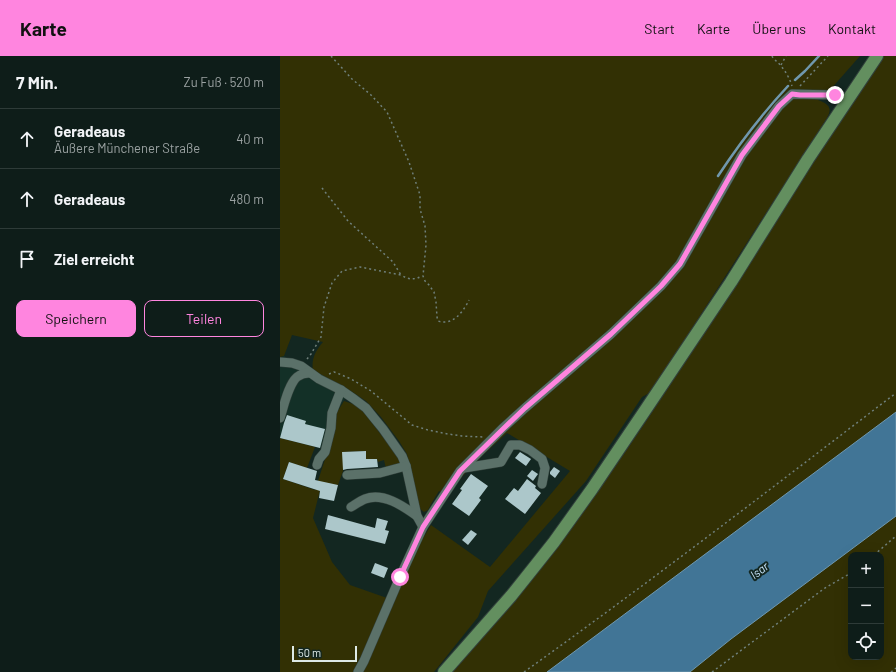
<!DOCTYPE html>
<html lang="de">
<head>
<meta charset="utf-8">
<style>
  :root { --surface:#0e1d19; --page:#1c2a26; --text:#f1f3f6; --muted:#9ba2a2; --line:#2e3b38; --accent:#ff85df }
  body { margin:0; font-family:Barlow,sans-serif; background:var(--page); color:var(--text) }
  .controls { position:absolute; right:12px; bottom:12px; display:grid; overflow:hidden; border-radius:8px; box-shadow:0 4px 16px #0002 }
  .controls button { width:36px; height:36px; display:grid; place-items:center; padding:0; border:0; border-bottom:1px solid var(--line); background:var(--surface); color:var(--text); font:20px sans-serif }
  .scale { position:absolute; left:12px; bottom:10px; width:65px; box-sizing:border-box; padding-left:4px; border:2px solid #deeae6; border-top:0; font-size:11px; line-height:14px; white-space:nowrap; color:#deeae6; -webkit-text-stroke:3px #132721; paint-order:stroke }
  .stop { position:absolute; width:12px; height:12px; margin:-9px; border:3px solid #ff85df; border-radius:50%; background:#fff }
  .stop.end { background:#ff85df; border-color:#fff; box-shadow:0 1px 4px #0008 }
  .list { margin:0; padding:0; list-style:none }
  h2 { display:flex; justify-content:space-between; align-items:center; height:52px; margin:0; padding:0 16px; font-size:17px }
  h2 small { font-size:13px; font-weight:400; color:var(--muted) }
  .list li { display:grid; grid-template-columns:26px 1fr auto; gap:12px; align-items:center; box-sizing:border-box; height:60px; padding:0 16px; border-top:1px solid var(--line) }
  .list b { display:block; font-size:15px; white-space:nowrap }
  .list p { margin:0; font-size:13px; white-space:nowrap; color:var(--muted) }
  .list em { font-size:13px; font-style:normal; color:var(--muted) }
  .actions { display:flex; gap:8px; padding:12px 16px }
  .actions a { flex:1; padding:9px 0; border:1px solid var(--accent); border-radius:8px; text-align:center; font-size:14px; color:var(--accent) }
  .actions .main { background:var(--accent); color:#111 }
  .icon { flex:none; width:22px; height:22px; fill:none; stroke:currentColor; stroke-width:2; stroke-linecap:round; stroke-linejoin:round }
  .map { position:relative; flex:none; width:616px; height:616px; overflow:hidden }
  header { display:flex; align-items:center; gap:24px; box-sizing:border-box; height:56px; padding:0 20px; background:var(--accent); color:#111 }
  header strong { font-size:19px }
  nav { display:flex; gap:22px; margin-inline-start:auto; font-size:14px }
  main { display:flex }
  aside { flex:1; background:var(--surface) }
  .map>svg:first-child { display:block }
  .built { fill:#133027 }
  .green { fill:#323004; fill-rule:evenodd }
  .water { fill:#417596; stroke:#7098ae }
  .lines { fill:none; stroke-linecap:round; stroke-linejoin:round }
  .stream { stroke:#7098ae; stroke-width:2.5 }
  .building { fill:#acc7ca }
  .minor-casing { stroke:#31403b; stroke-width:10 }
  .major-casing { stroke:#31403b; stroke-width:14 }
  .path { stroke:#6f7f7a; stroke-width:1.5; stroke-dasharray:2 3; stroke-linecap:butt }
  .minor { stroke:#5b7169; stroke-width:9 }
  .major { stroke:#638f5f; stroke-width:12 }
  .route { stroke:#ff85df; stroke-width:5 }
  .labels { text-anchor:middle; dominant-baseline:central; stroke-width:4; stroke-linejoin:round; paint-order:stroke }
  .water-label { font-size:12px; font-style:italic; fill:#c4e1f6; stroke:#132721 }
</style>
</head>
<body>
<header>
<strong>Karte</strong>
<nav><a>Start</a><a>Karte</a><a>Über uns</a><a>Kontakt</a></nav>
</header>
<main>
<aside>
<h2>7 Min.<small>Zu Fuß · 520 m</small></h2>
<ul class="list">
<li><svg class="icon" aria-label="ahead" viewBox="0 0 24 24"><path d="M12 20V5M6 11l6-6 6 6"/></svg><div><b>Geradeaus</b><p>Äußere Münchener Straße</p></div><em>40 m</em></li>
<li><svg class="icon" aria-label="ahead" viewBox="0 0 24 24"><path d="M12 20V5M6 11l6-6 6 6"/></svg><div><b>Geradeaus</b></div><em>480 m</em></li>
<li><svg class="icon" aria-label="arrive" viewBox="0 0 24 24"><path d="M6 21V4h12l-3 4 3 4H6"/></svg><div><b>Ziel erreicht</b></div></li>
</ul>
<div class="actions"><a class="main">Speichern</a><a>Teilen</a></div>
</aside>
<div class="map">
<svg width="616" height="616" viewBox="0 0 616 616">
  <rect width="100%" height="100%" fill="#132721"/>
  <!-- built -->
  <polygon class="built" points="4,300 67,339 60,351 43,393 0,382 0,301"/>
  <!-- green -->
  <g class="green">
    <path d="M0,0H580L550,34L538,44C548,48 553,51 547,62L371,336L362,341L306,425L208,535L198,561L154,616H0V382L35,391L27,412L9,406L3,423L35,434L48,394L56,358L64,345L73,348L82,354L115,397L121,407L106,413L104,404L98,406L97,403H86V395L63,396V415L58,429L42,426L33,462L52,506L70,529L107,542L151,469L210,511L290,415L227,377L202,400L182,421L167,440L159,435L151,448L148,454L144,456L139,452L137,449L127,398L119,385L101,361L86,345L71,335L33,314C31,303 36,294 43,286L12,279L4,300L0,301Z"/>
    <path d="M602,0H616V356L267,616H172C209,574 246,533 279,489C344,402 402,311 461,219C507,146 554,73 602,0Z"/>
    <path d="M616,460V616H410L451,583ZM571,499H601V601H571Z"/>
  </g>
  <!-- water -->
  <polygon class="water" points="616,356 616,460 451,583 410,616 267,616"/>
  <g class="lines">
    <!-- stream -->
    <g class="stream">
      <polyline points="515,24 525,15 539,0"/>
      <path d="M438,120C459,88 482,58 508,30"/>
    </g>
  </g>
  <!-- building -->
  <g class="building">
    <polygon points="7,359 26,365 25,368 45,373 40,392 0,382 4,367"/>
    <polygon points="86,395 86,403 97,403 98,411 67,413 63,414 62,396"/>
    <polygon points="240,396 251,403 246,410 235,402"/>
    <polygon points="9,406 37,415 35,424 58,429 54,445 39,442 40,435 3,423"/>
    <polygon points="274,411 280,415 275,422 270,418 270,416"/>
    <polygon points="252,414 258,418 253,425 247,420"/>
    <polygon points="191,418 208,430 199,442 201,444 189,460 172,448 182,434 180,433"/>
    <polygon points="247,423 256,430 255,432 261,437 245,458 225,443 234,432 238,435"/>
    <polygon points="48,459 95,472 97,462 108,465 105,474 109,475 105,488 45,473"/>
    <polygon points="191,474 197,478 188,489 182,484"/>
    <polygon points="95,507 108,512 104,522 91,517"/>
  </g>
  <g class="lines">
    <!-- minor casing -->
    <g class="minor-casing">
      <g id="minor">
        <polyline points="0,306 12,307 21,310 39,323 61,334 74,343 86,352 94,362 103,373 122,400 126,410 137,460 143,471"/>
        <path d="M0,362C4,350 8,329 17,321C21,318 25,317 29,317"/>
        <polyline points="37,409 39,403 45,396 51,372 52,357 61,334"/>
        <polyline points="184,412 221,406 231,389 240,389 250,394 262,403 265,412 262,428"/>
        <polyline points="67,419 100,417 126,410"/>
        <path d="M71,451C76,448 80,445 85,443C103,436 123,450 137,460"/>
        <polyline points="78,616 84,605 120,521 143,471 180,415 223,372 245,352 331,278 381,230 400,208 462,99 499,50 512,38 555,39 567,44"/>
      </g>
    </g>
    <!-- major casing -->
    <g class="major-casing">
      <polyline id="major" points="164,616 231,540 251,515 274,486 312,433 366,353 451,226 528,103 597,0"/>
    </g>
    <!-- path -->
    <g class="path">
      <path d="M51,0L72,23L91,39L107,56L129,106L140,139V153L145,170L146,189L143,220L145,225L149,229L154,236L156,246L157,261L158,265C173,270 183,256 189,244"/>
      <path d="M492,0C494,4 498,6 501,10C506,16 510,23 512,30"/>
      <polyline points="501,9 506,0"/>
      <polyline points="520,30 548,0"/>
      <polyline points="42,132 68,165 113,206 121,219"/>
      <path d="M27,303L31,298L41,281L44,251L52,227L62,215L80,211L121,219C129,224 134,224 142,220"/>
      <polyline points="49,318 54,316 57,317 71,323 91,335 132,369 148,374 168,378 182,380 203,381"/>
      <polyline points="594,499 616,480"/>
      <path d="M244,616C370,526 493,431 616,337"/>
      <polyline points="432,616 545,532 571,517"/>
      <polyline points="611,616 616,612"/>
    </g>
    <!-- minor -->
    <use href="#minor" class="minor"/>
    <!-- major -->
    <use href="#major" class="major"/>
  </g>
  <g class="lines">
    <!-- route -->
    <polyline class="route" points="120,521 143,471 180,415 224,372 245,352 331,278 381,230 400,208 462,99 499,50 512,38 520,39 555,39"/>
  </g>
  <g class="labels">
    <!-- water labels -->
    <g class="water-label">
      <text transform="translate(479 514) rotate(-37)">Isar</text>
    </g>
  </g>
</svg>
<div class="controls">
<button>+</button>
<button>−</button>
<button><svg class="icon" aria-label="locate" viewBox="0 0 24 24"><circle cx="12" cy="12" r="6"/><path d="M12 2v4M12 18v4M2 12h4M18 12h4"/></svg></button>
</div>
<div class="scale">50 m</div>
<div class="stop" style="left:120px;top:521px"></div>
<div class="stop end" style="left:555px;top:39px"></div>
</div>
</main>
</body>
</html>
